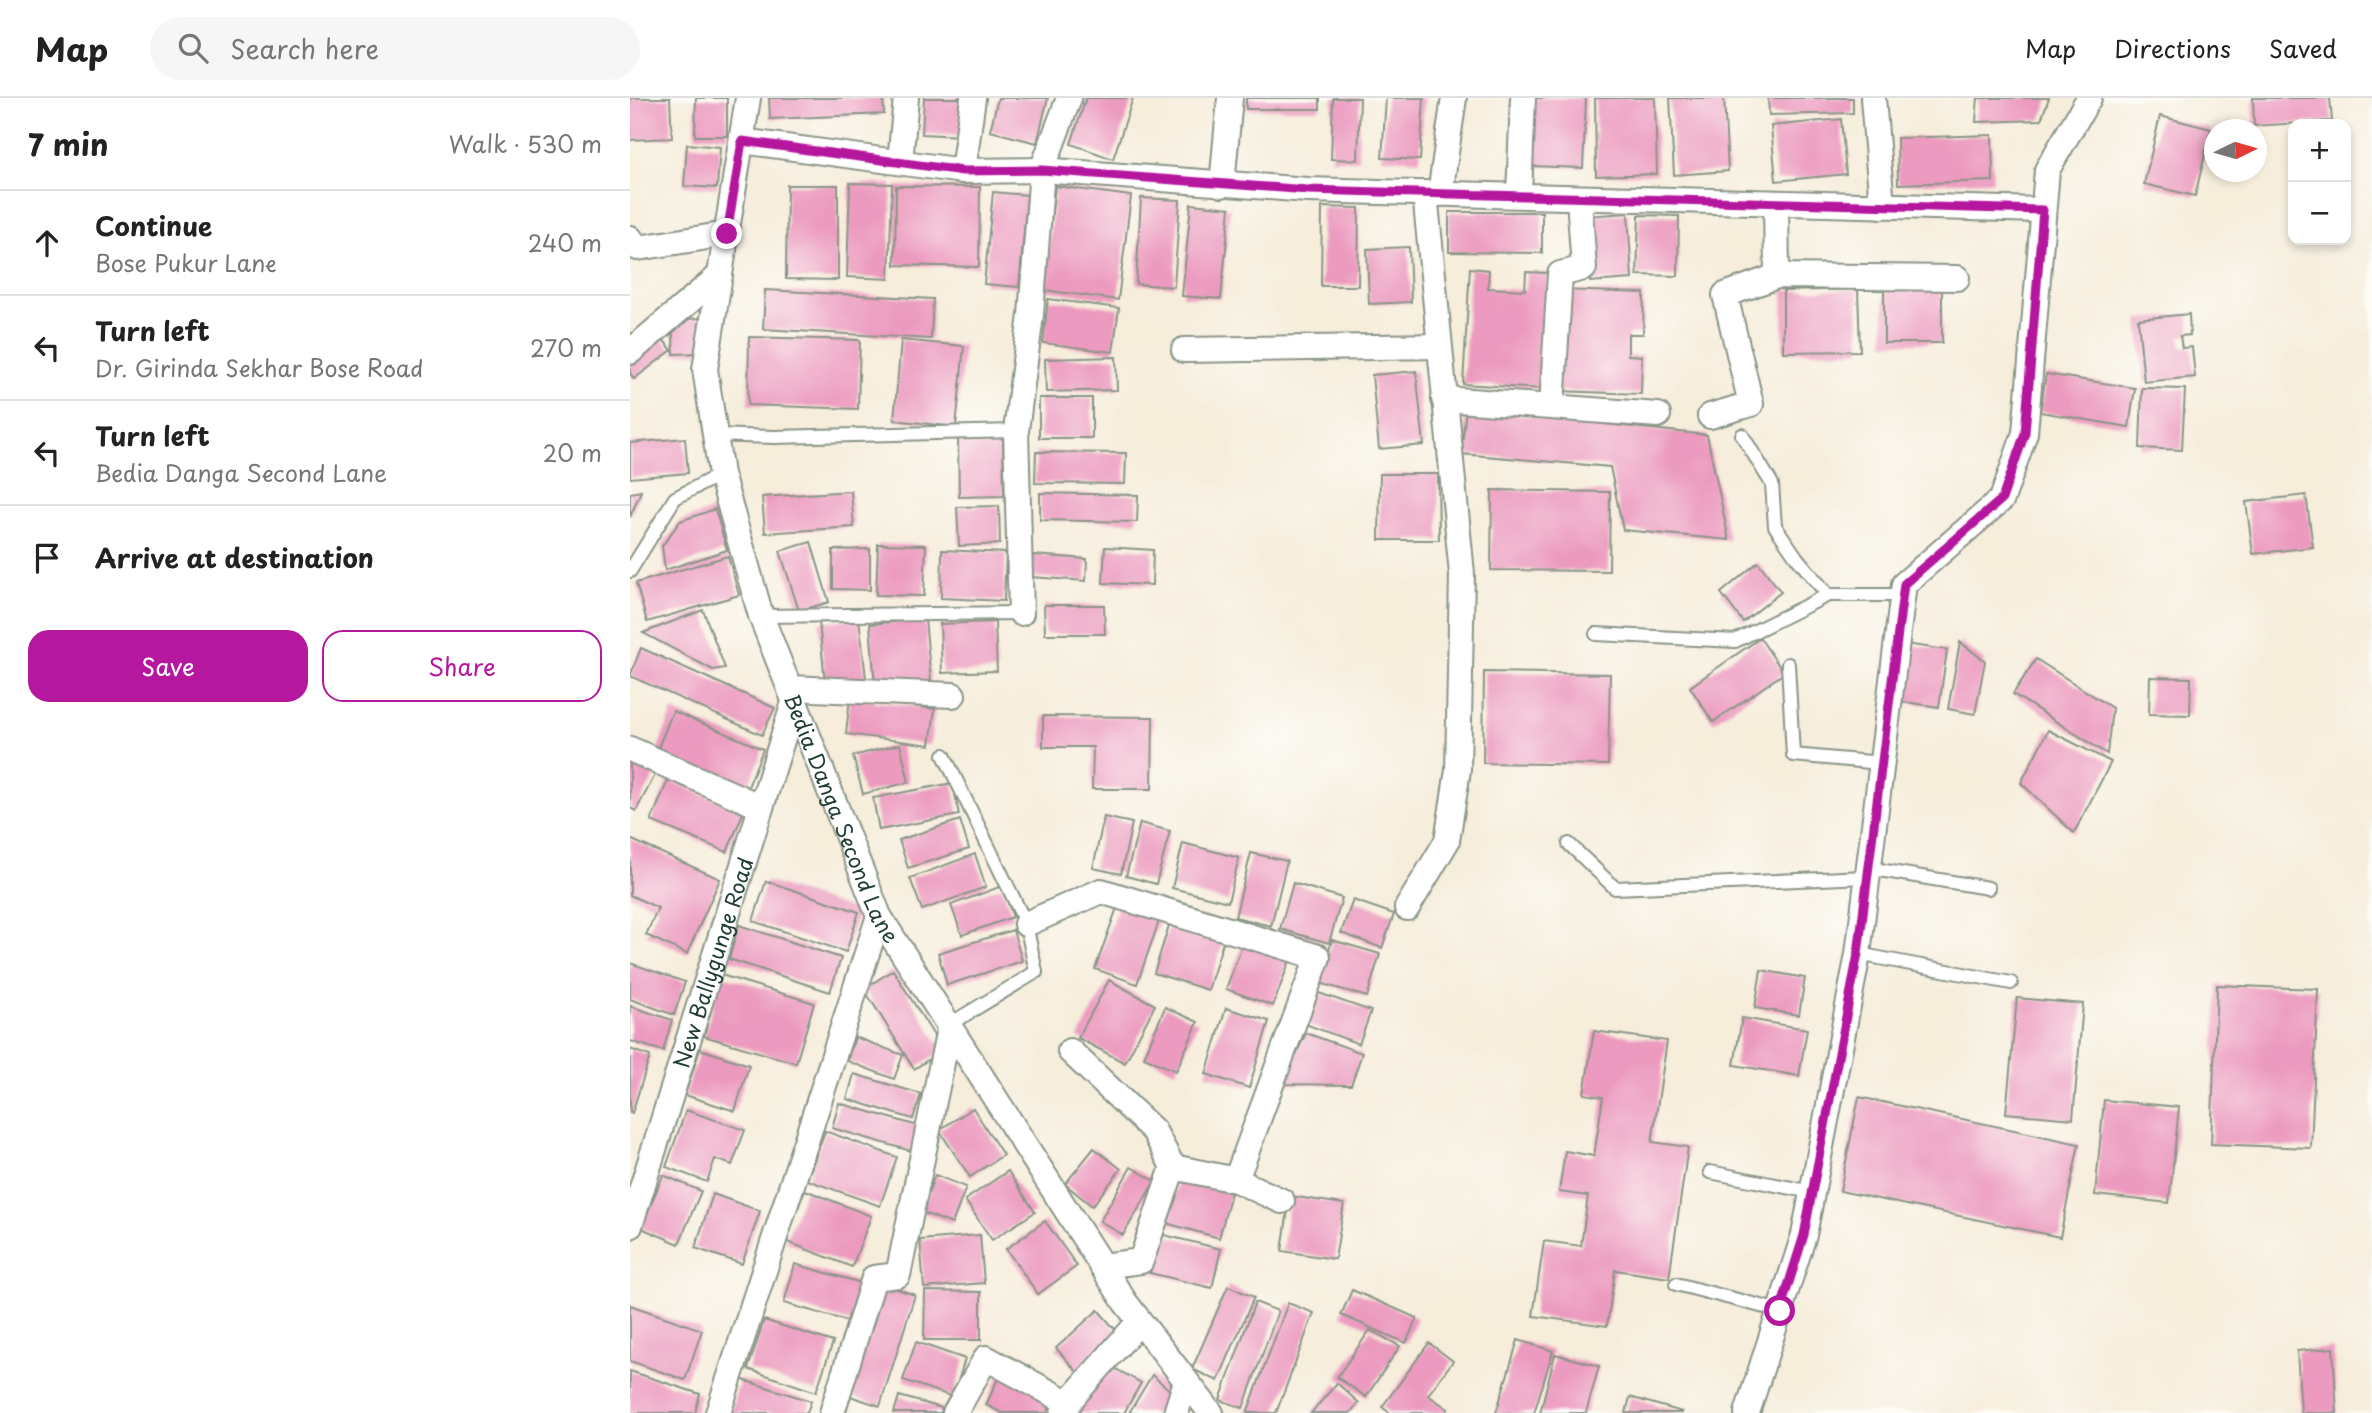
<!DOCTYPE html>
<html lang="en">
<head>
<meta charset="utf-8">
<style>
  :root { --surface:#fff; --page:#f6f6f6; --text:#222; --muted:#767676; --line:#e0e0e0; --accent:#b5179e }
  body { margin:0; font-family:"Playpen Sans",sans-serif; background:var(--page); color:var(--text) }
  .controls { position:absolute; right:21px; top:21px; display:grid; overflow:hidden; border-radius:14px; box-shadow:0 4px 10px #0003 }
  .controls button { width:63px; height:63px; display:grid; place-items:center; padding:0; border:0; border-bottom:2px solid var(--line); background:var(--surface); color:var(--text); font:35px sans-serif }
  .compass { position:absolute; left:1574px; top:21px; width:63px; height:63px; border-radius:50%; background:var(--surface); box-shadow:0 4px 10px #0003; rotate:85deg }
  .stop { position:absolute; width:21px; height:21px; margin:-16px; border:5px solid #b5179e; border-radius:50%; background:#fff }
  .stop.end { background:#b5179e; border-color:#fff; box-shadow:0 2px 7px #0008 }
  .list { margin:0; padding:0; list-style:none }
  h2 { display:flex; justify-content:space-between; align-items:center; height:91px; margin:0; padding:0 28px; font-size:30px }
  h2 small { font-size:23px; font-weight:400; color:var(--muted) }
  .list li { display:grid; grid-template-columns:46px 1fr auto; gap:21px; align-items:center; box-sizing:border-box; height:105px; padding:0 28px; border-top:2px solid var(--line) }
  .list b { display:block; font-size:26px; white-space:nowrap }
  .list p { margin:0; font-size:23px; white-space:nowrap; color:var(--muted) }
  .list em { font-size:23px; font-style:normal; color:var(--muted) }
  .actions { display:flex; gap:14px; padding:21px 28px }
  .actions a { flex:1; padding:16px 0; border:2px solid var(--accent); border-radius:21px; text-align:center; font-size:24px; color:var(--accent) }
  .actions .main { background:var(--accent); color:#fff }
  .icon { flex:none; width:38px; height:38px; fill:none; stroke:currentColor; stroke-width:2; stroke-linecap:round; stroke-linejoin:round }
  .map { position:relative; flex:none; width:1742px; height:1315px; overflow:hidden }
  header { display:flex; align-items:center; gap:42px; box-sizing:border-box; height:98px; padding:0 35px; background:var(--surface); border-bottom:2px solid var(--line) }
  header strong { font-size:33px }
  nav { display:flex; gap:38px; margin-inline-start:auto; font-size:24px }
  .search { width:490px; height:63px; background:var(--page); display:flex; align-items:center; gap:18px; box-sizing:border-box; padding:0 24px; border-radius:38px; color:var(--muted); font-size:26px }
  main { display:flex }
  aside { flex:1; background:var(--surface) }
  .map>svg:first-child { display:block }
  .building { fill:#ec9abf }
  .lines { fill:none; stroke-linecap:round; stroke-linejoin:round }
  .service-casing { stroke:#8a9588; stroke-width:16 }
  .minor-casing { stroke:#8a9588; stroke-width:28 }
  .service { stroke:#fff; stroke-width:12 }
  .minor { stroke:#fff; stroke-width:24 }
  .route { stroke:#b5179e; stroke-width:9 }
  .labels { text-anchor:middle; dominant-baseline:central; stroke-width:5; stroke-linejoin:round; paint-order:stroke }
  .street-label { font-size:21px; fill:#1f3d34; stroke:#fdfcf7 }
</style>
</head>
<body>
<header>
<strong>Map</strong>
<div class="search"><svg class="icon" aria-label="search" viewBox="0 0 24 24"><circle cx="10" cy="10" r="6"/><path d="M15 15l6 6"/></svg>Search here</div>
<nav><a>Map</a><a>Directions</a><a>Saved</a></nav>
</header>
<main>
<aside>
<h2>7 min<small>Walk · 530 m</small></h2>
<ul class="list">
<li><svg class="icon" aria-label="ahead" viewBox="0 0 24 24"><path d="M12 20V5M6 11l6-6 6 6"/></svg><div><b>Continue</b><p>Bose Pukur Lane</p></div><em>240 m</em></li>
<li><svg class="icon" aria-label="left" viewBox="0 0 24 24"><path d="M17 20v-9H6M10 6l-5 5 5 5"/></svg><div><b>Turn left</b><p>Dr. Girinda Sekhar Bose Road</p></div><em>270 m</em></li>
<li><svg class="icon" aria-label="left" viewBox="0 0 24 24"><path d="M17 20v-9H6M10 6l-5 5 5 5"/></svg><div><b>Turn left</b><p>Bedia Danga Second Lane</p></div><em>20 m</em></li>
<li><svg class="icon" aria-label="arrive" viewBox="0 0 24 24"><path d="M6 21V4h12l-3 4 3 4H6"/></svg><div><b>Arrive at destination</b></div></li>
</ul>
<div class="actions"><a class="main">Save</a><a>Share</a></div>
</aside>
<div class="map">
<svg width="1742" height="1315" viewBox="0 0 1742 1315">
  <rect width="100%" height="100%" fill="#fdfcf7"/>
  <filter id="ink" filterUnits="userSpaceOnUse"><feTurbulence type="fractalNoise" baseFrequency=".0143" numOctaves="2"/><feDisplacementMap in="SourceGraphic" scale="14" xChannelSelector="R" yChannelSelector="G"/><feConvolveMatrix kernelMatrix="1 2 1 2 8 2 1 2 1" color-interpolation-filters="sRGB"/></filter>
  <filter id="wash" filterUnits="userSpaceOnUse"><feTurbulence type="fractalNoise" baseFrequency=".00686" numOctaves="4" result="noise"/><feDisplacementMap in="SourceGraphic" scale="28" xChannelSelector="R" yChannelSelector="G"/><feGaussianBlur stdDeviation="1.57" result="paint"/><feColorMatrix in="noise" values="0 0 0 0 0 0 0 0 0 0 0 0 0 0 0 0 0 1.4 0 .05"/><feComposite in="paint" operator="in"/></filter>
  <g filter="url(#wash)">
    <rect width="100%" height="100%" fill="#f6eddb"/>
    <g id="blocks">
      <!-- building -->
      <g class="building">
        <polygon points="0,0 40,0 42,40 0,42"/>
        <polygon points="66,0 97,0 97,38 65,38"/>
        <polygon points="139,0 253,0 254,16 140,21"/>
        <polygon points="294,0 333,0 331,38 292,36"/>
        <polygon points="368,0 418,0 407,45 360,33"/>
        <polygon points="456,0 503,0 483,61 441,46"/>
        <rect x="616" y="0" width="74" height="11"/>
        <polygon points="703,0 730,0 728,62 701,61"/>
        <polygon points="756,0 794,0 790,62 752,60"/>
        <polygon points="904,0 956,0 953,70 901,68"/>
        <polygon points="965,0 1025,0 1027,76 966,78"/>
        <polygon points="1040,0 1094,0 1098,73 1044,77"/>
        <polygon points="1138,0 1223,0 1223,15 1139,17"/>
        <polygon points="1348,0 1419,0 1411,22 1346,24"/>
        <polygon points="1623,0 1700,0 1702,23 1624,28"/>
        <polygon points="1530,18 1581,31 1565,98 1514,86"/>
        <polygon points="1211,21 1216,76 1146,83 1141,28"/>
        <polygon points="1362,37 1363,83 1268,86 1267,40"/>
        <polygon points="57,46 90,49 87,90 54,88"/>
        <polygon points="220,85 262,86 259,181 217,179"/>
        <polygon points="157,87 208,87 208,182 156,181"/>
        <polygon points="266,88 350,89 349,169 265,167"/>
        <polygon points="425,88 501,98 488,202 413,192"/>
        <polygon points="363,94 397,97 389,189 354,186"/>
        <polygon points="511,100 550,102 544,189 506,186"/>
        <polygon points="561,106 600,110 591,201 552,198"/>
        <polygon points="692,109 729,110 728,188 691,188"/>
        <polygon points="819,114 912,114 912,155 819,154"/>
        <polygon points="998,115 1002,181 960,184 956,118"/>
        <polygon points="1009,117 1049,118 1048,178 1007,177"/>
        <polygon points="779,149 781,204 739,206 737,151"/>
        <polygon points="840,170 859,172 858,190 895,192 896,174 919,175 912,291 833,286"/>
        <rect x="1254" y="189" width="58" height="56"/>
        <polygon points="1228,191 1230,253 1153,254 1153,193"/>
        <polygon points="135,192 303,201 301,241 133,231"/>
        <polygon points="931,192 1014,195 1013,236 998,236 998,257 1012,258 1011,296 927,293"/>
        <polygon points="418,201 489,210 483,254 413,245"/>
        <polygon points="1559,216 1560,237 1550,238 1552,250 1562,249 1565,279 1514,284 1508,221"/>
        <polygon points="71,220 72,255 44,256 42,222"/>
        <polygon points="29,237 42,252 4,281 0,275 0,260"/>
        <polygon points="119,239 230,242 228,311 118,307"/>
        <polygon points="271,242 334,248 326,329 264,322"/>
        <polygon points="486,259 487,292 416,294 415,261"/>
        <polygon points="786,273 794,347 749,351 742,277"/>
        <polygon points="1416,276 1505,290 1499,329 1410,314"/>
        <polygon points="1512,290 1555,291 1552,352 1510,350"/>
        <rect x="409" y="300" width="53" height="40"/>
        <polygon points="836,311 1077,337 1099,442 993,432 980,369 831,356"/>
        <polygon points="373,338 374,398 329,399 328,339"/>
        <polygon points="55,340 58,375 0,380 0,345"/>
        <polygon points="406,354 496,355 495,386 405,385"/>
        <polygon points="750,376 808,376 809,442 749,442"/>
        <polygon points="862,392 980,394 979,473 861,472"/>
        <polygon points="11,393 0,419 0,395"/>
        <polygon points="221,393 224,429 135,435 132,399"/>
        <polygon points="410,395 508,397 507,424 410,422"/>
        <polygon points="1676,397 1683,449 1623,456 1616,404"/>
        <polygon points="369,408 370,446 329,448 327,409"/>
        <polygon points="85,411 97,452 35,472 32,448 50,423"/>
        <polygon points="181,444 199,504 169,513 150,453"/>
        <polygon points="248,446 296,447 294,498 246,497"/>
        <polygon points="475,449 523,452 522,487 473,485"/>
        <polygon points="240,451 240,492 203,491 203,452"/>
        <polygon points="312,452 376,455 374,503 311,500"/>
        <polygon points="403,457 457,461 456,483 401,479"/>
        <polygon points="98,458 109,497 17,524 6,485"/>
        <polygon points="1128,464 1151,494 1113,524 1091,495"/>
        <polygon points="414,507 474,507 475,536 415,536"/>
        <polygon points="73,512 95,570 83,572 13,535"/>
        <polygon points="229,520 236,580 195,584 189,524"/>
        <polygon points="295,521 301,583 245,588 240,526"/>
        <polygon points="365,524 367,573 312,575 310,526"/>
        <polygon points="1130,540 1154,575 1083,624 1060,589"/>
        <polygon points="1330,544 1355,563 1345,616 1318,611"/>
        <polygon points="1268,545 1317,552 1309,609 1261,602"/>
        <polygon points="11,550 145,610 132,637 0,578"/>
        <polygon points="1406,561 1482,610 1477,656 1383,596"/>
        <polygon points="854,574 980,576 978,667 853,665"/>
        <polygon points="1520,579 1561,580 1560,617 1519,616"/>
        <polygon points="220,600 305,611 300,647 216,636"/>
        <polygon points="43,613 133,651 116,694 25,657"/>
        <polygon points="413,618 523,619 522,691 462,691 463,649 413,649"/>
        <polygon points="1418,632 1481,664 1444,735 1391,685"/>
        <polygon points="270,646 279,684 233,696 223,658"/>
        <polygon points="0,663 25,677 6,713 0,710"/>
        <polygon points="38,682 114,713 97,754 21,723"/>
        <polygon points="323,685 329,717 249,732 243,700"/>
        <polygon points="474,719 502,725 491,776 463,770"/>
        <polygon points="330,722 339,751 278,770 269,742"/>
        <polygon points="510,725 540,733 526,786 496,778"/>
        <polygon points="0,741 90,781 57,856 16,837 28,810 0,797"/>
        <polygon points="553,745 609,760 598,804 542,790"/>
        <polygon points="621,755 657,763 641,828 605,819"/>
        <polygon points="345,756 356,789 292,812 280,780"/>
        <polygon points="136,783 229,814 216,854 123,823"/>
        <polygon points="663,785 712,800 699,845 650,831"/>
        <polygon points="372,788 383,819 332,837 321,807"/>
        <polygon points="723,802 764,816 752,850 711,835"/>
        <polygon points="488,807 529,823 507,886 465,871"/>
        <polygon points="541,821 595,838 578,892 524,875"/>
        <polygon points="109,827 211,860 200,894 99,861"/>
        <polygon points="383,832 392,863 317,887 308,855"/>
        <polygon points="614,842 661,859 643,908 596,891"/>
        <polygon points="702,842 750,856 737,899 690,885"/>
        <polygon points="0,865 55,884 44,917 0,901"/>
        <polygon points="263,872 313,952 284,971 234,891"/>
        <polygon points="1131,872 1175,880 1169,917 1125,910"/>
        <polygon points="91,877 184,905 166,965 74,938"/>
        <polygon points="479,882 525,907 495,965 448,940"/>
        <polygon points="1587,887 1688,891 1681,1050 1581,1046"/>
        <polygon points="686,894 741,913 729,946 675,926"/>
        <polygon points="1387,900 1453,906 1443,1021 1376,1015"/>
        <polygon points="0,908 42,922 33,953 0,943"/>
        <polygon points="535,909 568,924 546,973 514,959"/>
        <polygon points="596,910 639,923 619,990 576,976"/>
        <polygon points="1112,920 1177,931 1169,978 1104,967"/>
        <polygon points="964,933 1037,943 1022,1044 1058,1049 1039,1180 985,1172 977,1228 903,1218 914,1143 951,1148 958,1098 929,1094 935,1053 964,1058 973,999 954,996"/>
        <polygon points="676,935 732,955 721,987 652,986"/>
        <polygon points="225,939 273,957 264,981 217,963"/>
        <polygon points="0,951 20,958 2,1015 0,1014"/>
        <polygon points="70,951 119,967 105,1013 55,997"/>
        <polygon points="224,976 291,996 283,1021 217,1001"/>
        <polygon points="1229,999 1449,1046 1430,1139 1210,1093"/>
        <polygon points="1474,1002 1549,1009 1539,1105 1465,1097"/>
        <polygon points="209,1005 288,1028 281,1053 202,1030"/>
        <polygon points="343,1010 373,1057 340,1079 309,1032"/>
        <polygon points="56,1012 115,1032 102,1067 85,1061 77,1084 36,1069"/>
        <polygon points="195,1033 267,1059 250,1108 177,1082"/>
        <polygon points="464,1050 491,1071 462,1108 435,1086"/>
        <polygon points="501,1069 525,1083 493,1137 470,1123"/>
        <polygon points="378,1073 405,1114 362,1142 335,1102"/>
        <polygon points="33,1077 71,1093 49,1146 11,1130"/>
        <polygon points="305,1077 336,1089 322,1126 291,1114"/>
        <polygon points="549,1080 601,1095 589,1140 536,1125"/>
        <polygon points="175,1092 241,1118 222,1169 155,1143"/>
        <polygon points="83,1096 130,1113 112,1166 65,1150"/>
        <polygon points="660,1098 714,1106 705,1161 652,1153"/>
        <polygon points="415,1123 447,1168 408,1196 376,1151"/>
        <polygon points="530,1136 591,1151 582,1190 520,1175"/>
        <polygon points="350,1137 354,1185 294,1190 290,1142"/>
        <polygon points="165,1166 235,1186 224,1225 154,1205"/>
        <polygon points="249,1185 285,1197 250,1308 214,1296"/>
        <polygon points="598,1188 624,1199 588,1283 562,1271"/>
        <polygon points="722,1192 787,1220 776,1245 711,1217"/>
        <polygon points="295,1193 351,1194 351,1242 294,1242"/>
        <polygon points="625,1204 648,1213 613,1310 590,1302"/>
        <polygon points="658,1205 684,1215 646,1315 617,1315"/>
        <polygon points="0,1207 72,1232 55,1282 0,1263"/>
        <polygon points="468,1212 490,1237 448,1275 426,1250"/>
        <polygon points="134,1222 203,1244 186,1294 118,1271"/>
        <polygon points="740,1232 770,1248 736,1299 707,1279"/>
        <polygon points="888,1242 923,1253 904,1315 866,1315"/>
        <polygon points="286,1244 335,1261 323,1299 273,1282"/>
        <polygon points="799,1245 823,1263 798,1297 818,1311 815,1315 760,1315 752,1309"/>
        <polygon points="1703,1250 1707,1315 1671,1315 1667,1253"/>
        <polygon points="925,1256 969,1268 956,1315 910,1315"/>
        <polygon points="477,1266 511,1285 494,1315 449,1315"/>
        <polygon points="0,1273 70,1296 65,1315 0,1315"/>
        <polygon points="370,1276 423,1301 417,1315 372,1315 356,1307"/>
        <polygon points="522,1277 541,1293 533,1315 499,1315"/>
        <polygon points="110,1281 181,1303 177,1315 100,1315"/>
        <polygon points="707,1285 729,1305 720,1315 681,1315"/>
        <polygon points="269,1298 312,1310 311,1315 264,1315"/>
        <polygon points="1000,1299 1052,1314 1052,1315 996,1315"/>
      </g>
    </g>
  </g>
  <g filter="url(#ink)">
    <use href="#blocks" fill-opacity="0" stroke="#8a9588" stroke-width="2"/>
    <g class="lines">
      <!-- service casing -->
      <g class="service-casing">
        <g id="service">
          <polyline points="84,337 144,339 386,333"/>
          <polyline points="1112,337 1142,386 1145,428 1167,460 1198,497 1273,497"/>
          <polyline points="0,473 45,400 91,376"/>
          <polyline points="131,518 391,515"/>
          <polyline points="966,536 1105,543 1198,497"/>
          <polyline points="1158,566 1163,657 1251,665"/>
          <polyline points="314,657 396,826 406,874 320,926"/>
          <polyline points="939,746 985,790 1235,779"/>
          <polyline points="1237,770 1358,790"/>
          <polyline points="1228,856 1381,885"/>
          <polyline points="1080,1074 1182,1094"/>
          <polyline points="1046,1186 1150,1213"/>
        </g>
      </g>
      <!-- minor casing -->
      <g class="minor-casing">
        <g id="minor">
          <path id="s1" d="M118,0L75,271L91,376L131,518L249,818L495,1204L581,1315"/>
          <polyline points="1243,0 1252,108"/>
          <polyline points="112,43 333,73 412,72 678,92 1413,112"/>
          <polyline points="270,64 276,0"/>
          <polyline points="333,73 343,0"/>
          <polyline points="592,87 600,0"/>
          <polyline points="810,96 824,0"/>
          <polyline points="889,97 893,0"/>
          <polyline points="1146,105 1147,178"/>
          <polyline points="0,140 8,150 97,136"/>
          <polyline points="554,252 809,248"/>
          <polyline points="0,254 90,177"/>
          <polyline points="814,301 1028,317"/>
          <polyline points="922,309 930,176 954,170 949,100"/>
          <polyline points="1080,318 1121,306 1095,197 1147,178 1327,180"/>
          <polyline points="391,515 386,333 401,217 412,72 439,0"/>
          <polyline points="160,590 323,597"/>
          <polyline points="0,651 131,709"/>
          <polyline points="777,810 817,743 828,672 832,476 795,95"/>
          <polyline points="396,826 471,793 688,859 606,1082"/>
          <polyline points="440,953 524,1033 543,1069"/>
          <path id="s2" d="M0,1128L165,601"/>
          <polyline points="472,1168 511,1163 543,1069 606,1082 652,1103"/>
          <polyline points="88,1315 249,818"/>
          <polyline points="202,1315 244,1180 268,1177 320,926"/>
          <polyline points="325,1315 356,1260 439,1305"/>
          <polyline points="433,1315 442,1300 509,1224"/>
          <polyline points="546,1315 556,1283"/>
          <polyline points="1117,1315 1174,1137 1228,856 1274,486 1372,401 1395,335 1417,72 1459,0"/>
        </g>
      </g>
      <!-- service -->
      <use href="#service" class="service"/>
      <!-- minor -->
      <use href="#minor" class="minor"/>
    </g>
  </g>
  <g class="lines" filter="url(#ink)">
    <!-- route -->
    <polyline class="route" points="97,136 112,43 333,73 412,72 678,92 1413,112 1395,335 1372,401 1274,486 1228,856 1174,1137 1150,1213"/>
  </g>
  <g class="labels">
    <!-- street labels -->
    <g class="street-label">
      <text stroke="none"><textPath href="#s1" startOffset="746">Bedia Danga Second Lane</textPath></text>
      <text stroke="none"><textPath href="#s2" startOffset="276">New Ballygunge Road</textPath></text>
    </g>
  </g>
</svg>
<div class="controls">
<button>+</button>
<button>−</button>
</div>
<svg class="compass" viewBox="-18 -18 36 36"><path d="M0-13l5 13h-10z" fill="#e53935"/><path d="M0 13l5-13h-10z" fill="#767676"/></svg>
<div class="stop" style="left:1150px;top:1213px"></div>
<div class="stop end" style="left:97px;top:136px"></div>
</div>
</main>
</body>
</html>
